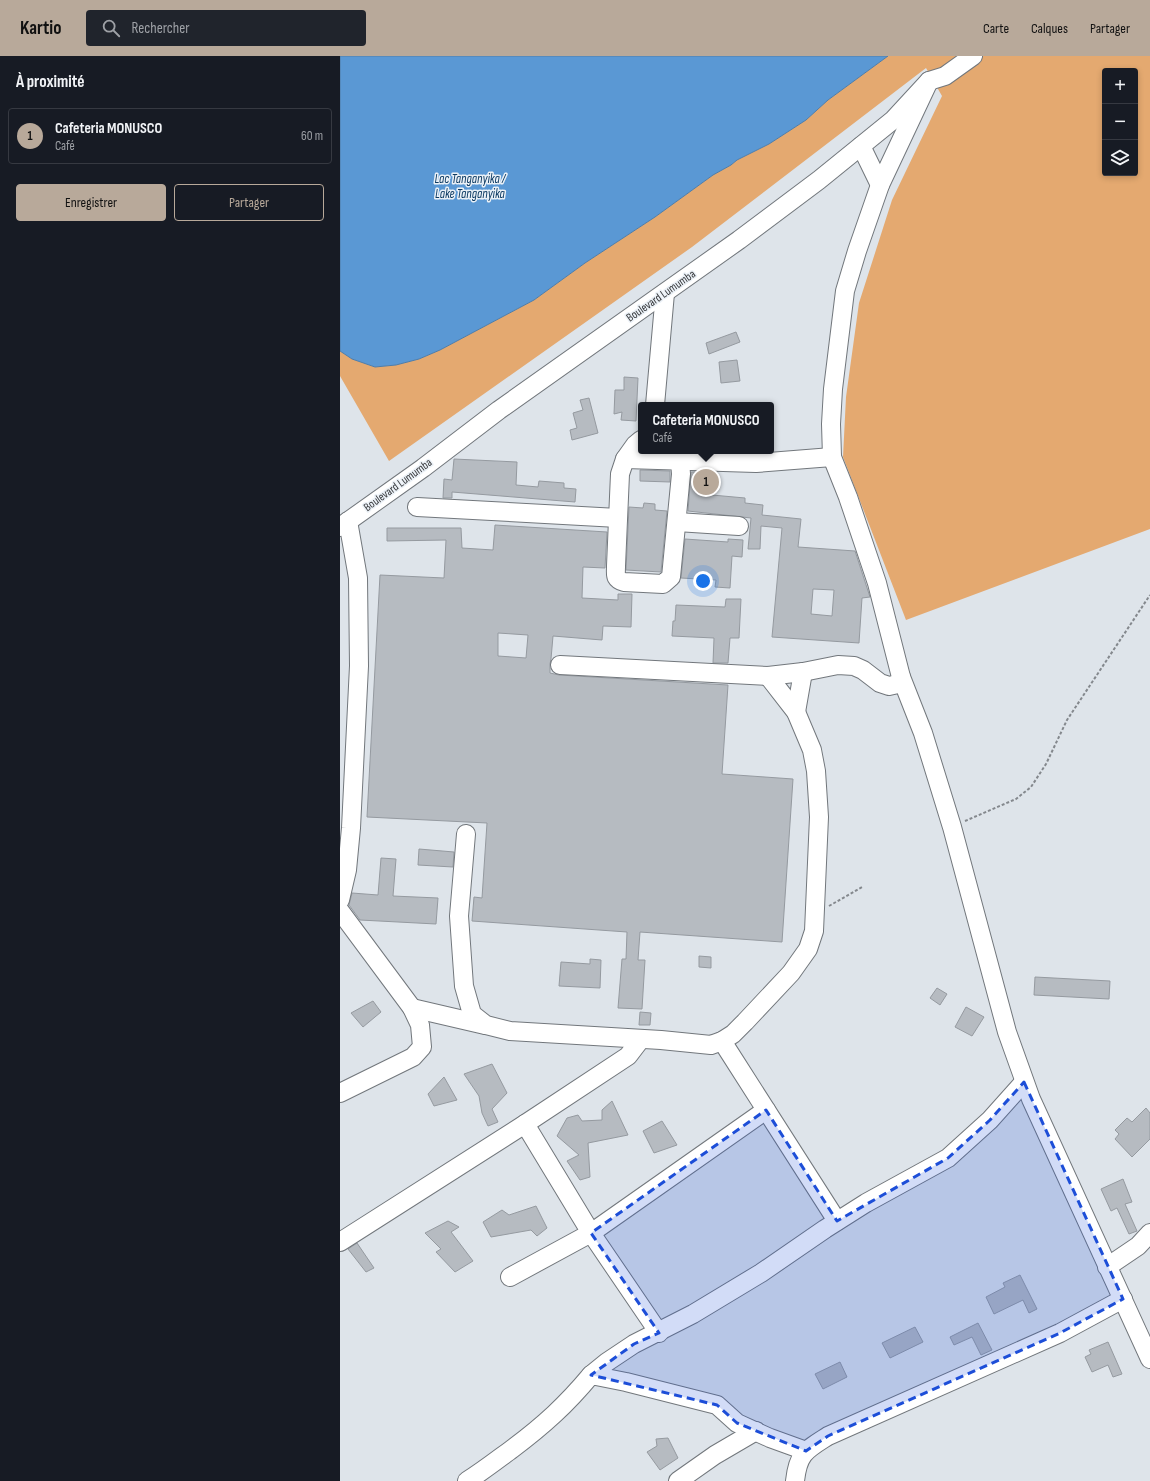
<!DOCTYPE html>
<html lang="fr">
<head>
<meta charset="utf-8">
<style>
  :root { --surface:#171b24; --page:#20242c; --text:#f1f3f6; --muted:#9ea1a6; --line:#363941; --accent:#b8a99a }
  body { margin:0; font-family:"Sofia Sans Condensed",sans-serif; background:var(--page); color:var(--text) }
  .controls { position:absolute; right:12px; top:12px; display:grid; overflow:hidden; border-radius:4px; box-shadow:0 2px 6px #0003 }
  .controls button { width:36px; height:36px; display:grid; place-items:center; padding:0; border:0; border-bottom:1px solid var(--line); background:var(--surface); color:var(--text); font:20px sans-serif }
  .you { position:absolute; left:363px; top:525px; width:14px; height:14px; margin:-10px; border:3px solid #fff; border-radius:50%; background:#1a73e8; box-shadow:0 0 0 6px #1a73e833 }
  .badge { display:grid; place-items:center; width:26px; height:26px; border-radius:50%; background:var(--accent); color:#111; font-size:13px; font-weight:700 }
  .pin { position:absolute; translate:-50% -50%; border:2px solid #fff; box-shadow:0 1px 4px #0006 }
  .popup { position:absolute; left:298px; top:346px; width:136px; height:52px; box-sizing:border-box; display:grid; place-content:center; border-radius:4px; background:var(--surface); filter:drop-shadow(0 1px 3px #0005); font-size:13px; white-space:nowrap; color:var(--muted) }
  .popup b { font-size:15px; color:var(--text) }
  .popup::after { content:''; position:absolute; left:50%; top:100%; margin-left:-8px; border:8px solid transparent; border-top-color:var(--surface) }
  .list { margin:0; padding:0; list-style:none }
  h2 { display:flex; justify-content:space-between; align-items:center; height:52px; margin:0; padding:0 16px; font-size:17px }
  h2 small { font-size:13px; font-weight:400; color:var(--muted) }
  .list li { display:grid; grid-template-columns:26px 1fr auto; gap:12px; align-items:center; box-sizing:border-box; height:56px; margin:0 8px 8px; padding:0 8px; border:1px solid var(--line); border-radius:4px }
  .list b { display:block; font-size:15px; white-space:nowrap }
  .list p { margin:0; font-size:13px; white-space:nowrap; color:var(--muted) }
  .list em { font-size:13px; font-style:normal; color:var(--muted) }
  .actions { display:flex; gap:8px; padding:12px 16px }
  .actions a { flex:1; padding:9px 0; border:1px solid var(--accent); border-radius:4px; text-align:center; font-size:14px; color:var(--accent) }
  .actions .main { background:var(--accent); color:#111 }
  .icon { flex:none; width:22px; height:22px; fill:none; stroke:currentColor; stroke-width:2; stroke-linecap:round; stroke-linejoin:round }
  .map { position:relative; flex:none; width:810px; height:1425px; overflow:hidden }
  header { display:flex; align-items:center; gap:24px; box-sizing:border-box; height:56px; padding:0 20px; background:var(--accent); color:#111 }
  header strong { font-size:19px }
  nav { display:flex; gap:22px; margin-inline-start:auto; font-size:14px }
  .search { width:280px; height:36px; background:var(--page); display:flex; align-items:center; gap:10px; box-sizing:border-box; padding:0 14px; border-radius:4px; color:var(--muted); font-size:15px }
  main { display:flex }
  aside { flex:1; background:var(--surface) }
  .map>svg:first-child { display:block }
  .green { fill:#e4a970; fill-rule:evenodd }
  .water { fill:#5a98d4; stroke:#507ca6 }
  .building { fill:#b6bbc1; stroke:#959aa0; fill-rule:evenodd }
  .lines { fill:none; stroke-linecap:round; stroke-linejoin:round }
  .minor-casing { stroke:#72777c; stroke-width:20 }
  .path { stroke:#84888d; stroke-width:2; stroke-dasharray:3 2; stroke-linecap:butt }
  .minor { stroke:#fff; stroke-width:18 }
  .marked { fill:#1d4ed8; fill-opacity:0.2; stroke:#1d4ed8; stroke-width:3; stroke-dasharray:8 5; stroke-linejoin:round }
  .labels { text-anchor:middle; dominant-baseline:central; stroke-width:3; stroke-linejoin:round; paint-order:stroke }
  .street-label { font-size:12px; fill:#37393c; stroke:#ebf1f7 }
  .water-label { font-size:13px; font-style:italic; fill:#0c3a62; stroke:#ebf1f7 }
</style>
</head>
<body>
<header>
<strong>Kartio</strong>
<div class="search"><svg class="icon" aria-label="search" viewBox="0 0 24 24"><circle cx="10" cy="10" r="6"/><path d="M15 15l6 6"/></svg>Rechercher</div>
<nav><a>Carte</a><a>Calques</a><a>Partager</a></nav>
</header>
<main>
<aside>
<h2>À proximité<small></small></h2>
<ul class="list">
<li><span class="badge">1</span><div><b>Cafeteria MONUSCO</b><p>Café</p></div><em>60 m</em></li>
</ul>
<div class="actions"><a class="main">Enregistrer</a><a>Partager</a></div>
</aside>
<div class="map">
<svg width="810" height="1425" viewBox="0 0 810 1425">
  <rect width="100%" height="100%" fill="#dee4ea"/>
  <!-- green -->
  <path class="green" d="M548,0H810V473L566,564L503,401L506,341L519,247L552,144L602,40L586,12L352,191L49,405L0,320V295L12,303L35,311L56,309L79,303L100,294L194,244L245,207L315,161L373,119L391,109L397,104L429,88L466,64L488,44ZM765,15H795V117H765Z"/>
  <!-- water -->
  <polygon class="water" points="0,0 548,0 488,44 466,64 429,88 397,104 391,109 373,119 315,161 245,207 194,244 100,294 79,303 56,309 35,311 12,303 0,295"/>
  <!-- building -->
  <g class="building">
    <polygon points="396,276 400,286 369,298 366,287"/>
    <polygon points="397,304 400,325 381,327 379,306"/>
    <polygon points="284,321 298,322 296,365 281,364 282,356 274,358 275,334 284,334"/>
    <polygon points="249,342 258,377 232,384 230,374 237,372 233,357 243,354 240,344"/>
    <polygon points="114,403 177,406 176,429 198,431 199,425 224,427 224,432 236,433 235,446 112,436 112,442 103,442 104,423 112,424"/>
    <polygon points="300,414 330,415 330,426 300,425"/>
    <path d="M351,416H362L361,438L405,442V447L423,449L422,459L461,463L458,491L515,495L530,541L522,542L519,587L432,581L442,472L421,470L420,493H408L411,462L348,455ZM473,533L494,534L492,560L471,558Z"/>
    <polygon points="304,447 315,448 315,454 327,455 321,516 286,514 289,451 303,452"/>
    <path d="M155,469L267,476L265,512L243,511L242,542L278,544V538H292L291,571L263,570L262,584L213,580L211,603L210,608V617L219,619L388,629L382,718L453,723L442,886L300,876L298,904H305L302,953L278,952L282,903H286L287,876L132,865L134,841L142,842L147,767L27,761L40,519L104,522L106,484L47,485V472H121L122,492L153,494ZM158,577L188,579L186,602L158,600Z"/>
    <polygon points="345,483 388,486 388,483 403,484 402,501 392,500 390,532 375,531 376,524 341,522"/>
    <polygon points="386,543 401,543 399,582 390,582 388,607 373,607 374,582 332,580 333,565 335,565 336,549 385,551"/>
    <polygon points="79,793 114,796 113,811 78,809"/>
    <polygon points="41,802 56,803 53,840 98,842 96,868 20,864 9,849 12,837 38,839"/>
    <polygon points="359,900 371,901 371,912 359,911"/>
    <polygon points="250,903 261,904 260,932 219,930 221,906 250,908"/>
    <polygon points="695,921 770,925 769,943 694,939"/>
    <polygon points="597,932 607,938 600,949 590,942"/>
    <polygon points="33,945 41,956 23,971 11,957"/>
    <polygon points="626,951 644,961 632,980 615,971"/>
    <polygon points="300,956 311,957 310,969 299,969"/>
    <polygon points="152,1008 167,1037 152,1053 158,1066 148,1070 142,1057 139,1040 124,1018"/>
    <polygon points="104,1021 117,1044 94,1050 88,1038"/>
    <polygon points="272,1045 288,1079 248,1087 250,1121 240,1124 227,1105 239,1099 217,1080 227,1062 238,1059 242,1065 262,1064 262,1054"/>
    <polygon points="806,1052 810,1057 810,1083 792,1101 775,1083 779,1078 775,1074 787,1062 792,1066"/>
    <polygon points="322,1065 337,1089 314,1097 303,1075"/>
    <polygon points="783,1123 792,1146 785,1148 797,1175 789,1178 777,1152 771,1155 761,1133"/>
    <polygon points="196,1150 207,1172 197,1180 191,1174 151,1181 143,1166 162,1154 169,1159"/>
    <polygon points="108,1165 119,1171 111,1176 133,1205 115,1216 96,1196 101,1193 85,1177"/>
    <polygon points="17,1187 34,1212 26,1216 8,1193"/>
    <polygon points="680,1219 697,1253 689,1257 683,1244 654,1258 646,1241 665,1231 663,1227"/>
    <polygon points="638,1267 652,1294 641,1299 632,1281 614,1289 610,1281"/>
    <polygon points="575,1271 583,1286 550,1302 542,1287"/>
    <polygon points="768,1286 782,1318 773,1321 768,1309 752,1316 745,1301 751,1298 749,1294"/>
    <polygon points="500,1306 507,1321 483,1333 475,1318"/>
    <polygon points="328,1382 338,1402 320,1414 307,1396 317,1390 316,1383"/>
  </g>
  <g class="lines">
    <!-- minor casing -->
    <g class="minor-casing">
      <g id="minor">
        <polyline points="589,25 540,129 517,195 505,235 493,333 491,368 492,401 508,441 537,527 561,621 583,677 612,771 667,976 691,1043 810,1303"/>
        <polyline points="521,90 540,129"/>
        <polyline points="315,349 325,237"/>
        <path d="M301,384L295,389L285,403L280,418L276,510C276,519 274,523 284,526L323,528L331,521L341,418L340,405L332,395"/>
        <polyline points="285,403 416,407 492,401"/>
        <polyline points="77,451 278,462"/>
        <polyline points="337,466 399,470"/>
        <polyline points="0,471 83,412 159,354 399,184 479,124 553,64 589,25 605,20 633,0"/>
        <polyline points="220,609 428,620 463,616 498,609 514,610 523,614 540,627 549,630 558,628 561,621"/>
        <polyline points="456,656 463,616"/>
        <polyline points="126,778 119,860 124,930 132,958 146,969 170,975 321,984 371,989 382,985 393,978 405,966 451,917 468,893 474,875 479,761 476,715 472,694 456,656 428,620"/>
        <polyline points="0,844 7,814 11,772 19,610 18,522 8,465"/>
        <polyline points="0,855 72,952 80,969 82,991 73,1001 0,1037"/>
        <polyline points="72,952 145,969"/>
        <polyline points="382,985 497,1165"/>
        <polyline points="185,1068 251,1177 319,1277"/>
        <polyline points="0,1186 185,1068 288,1000 301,983"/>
        <polyline points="767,1211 798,1190 810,1177"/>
        <polyline points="170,1221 251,1177 426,1054"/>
        <polyline points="251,1319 267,1306 294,1288 353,1258 421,1217 485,1173 526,1147 608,1102 650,1064 684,1026"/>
        <path d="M127,1425C143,1415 157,1404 172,1393C204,1369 226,1349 251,1319L286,1326L377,1349L397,1367L430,1382L466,1395"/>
        <polyline points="338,1425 375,1399 416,1375"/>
        <path d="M455,1425C458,1397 466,1394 488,1380L720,1277L783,1243"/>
      </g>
    </g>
    <!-- path -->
    <g class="path">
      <polyline points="625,765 676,743 691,731 706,708 727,664 810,539"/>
      <polyline points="489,850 522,831"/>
    </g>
    <!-- minor -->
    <use href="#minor" class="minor"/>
  </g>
  <!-- marked area -->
  <path class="marked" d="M684,1026L783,1243L720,1277L488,1380L466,1395L397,1367L377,1349L251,1319L294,1288L319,1277L251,1177L426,1054L497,1165L608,1102L650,1064Z"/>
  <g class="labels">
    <!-- street labels -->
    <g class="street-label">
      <text transform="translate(321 240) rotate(-35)">Boulevard Lumumba</text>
      <text transform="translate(58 429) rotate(-36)">Boulevard Lumumba</text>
    </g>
    <!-- water labels -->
    <g class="water-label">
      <text x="130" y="123">Lac Tanganyika /<tspan x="130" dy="15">Lake Tanganyika</tspan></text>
    </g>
  </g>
</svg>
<div class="controls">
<button>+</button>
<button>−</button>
<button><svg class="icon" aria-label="layers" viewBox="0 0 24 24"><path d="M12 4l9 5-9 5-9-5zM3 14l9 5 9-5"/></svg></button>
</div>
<div class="you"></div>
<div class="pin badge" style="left:366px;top:426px">1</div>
<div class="popup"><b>Cafeteria MONUSCO</b>Café</div>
</div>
</main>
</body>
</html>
